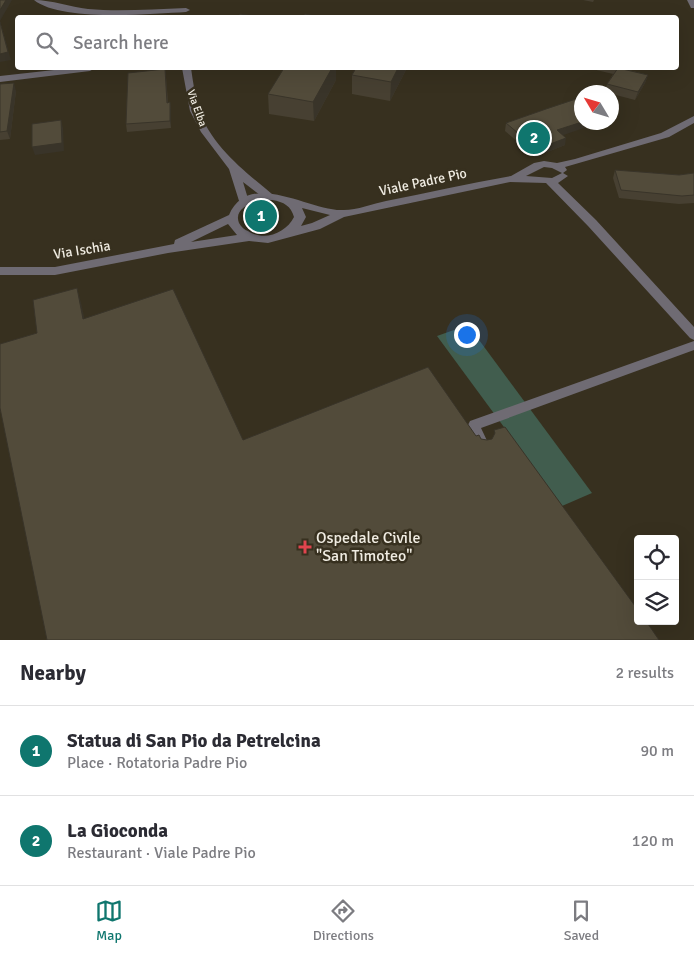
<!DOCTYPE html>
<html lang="en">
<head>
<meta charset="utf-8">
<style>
  :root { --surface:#fff; --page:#f7f7f7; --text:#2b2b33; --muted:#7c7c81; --line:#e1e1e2; --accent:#0f766e }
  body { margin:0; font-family:Signika,sans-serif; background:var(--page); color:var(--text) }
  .controls { position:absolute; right:15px; bottom:15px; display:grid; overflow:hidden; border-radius:5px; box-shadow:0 5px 20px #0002 }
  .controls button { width:45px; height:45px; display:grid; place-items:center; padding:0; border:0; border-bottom:1px solid var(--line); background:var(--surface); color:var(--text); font:25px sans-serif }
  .compass { position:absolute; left:574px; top:85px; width:45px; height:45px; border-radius:50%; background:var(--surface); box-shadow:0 5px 20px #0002; rotate:308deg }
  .you { position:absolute; left:466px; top:334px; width:18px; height:18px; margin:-12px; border:4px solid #fff; border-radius:50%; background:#1a73e8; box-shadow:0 0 0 8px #1a73e833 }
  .badge { display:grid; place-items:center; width:32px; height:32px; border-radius:50%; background:var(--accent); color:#fff; font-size:16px; font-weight:700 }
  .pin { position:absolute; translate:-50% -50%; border:2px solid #fff; box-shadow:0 1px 5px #0006 }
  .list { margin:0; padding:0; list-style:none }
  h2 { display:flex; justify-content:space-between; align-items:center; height:65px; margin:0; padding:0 20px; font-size:21px }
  h2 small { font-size:16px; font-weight:400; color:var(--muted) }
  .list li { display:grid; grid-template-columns:32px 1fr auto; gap:15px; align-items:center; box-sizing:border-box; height:90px; padding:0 20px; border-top:1px solid var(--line) }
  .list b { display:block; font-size:19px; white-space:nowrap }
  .list p { margin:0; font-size:16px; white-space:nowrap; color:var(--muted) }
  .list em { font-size:16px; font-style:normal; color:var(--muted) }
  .icon { flex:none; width:28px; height:28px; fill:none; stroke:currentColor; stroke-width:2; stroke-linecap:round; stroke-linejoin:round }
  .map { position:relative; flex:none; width:694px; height:640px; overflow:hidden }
  .search { position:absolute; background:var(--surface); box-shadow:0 5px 20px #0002; left:15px; right:15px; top:15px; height:55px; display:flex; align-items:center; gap:12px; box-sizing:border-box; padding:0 18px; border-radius:5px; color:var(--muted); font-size:19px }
  .sheet { height:245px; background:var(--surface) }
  nav { display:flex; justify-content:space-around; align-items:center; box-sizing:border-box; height:70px; border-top:1px solid var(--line); background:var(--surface); font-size:14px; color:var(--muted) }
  nav a { display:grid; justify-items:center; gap:2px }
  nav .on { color:var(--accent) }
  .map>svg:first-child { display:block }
  .green { fill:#415d4e }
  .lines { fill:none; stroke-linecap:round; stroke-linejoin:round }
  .service { fill:#6f6b73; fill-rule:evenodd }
  .minor { fill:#6f6b73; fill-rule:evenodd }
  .tertiary { fill:#6f6b73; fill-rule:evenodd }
  .wall { fill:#474032 }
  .shaded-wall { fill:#393429 }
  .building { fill:#524b3a; stroke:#393429 }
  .health-dot { fill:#e0444e; stroke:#37301f; stroke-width:2 }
  .labels { text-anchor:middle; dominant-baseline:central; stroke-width:5; stroke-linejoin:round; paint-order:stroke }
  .far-street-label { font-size:11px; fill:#f0ece2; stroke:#37301f }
  .street-label { font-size:14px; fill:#f0ece2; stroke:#37301f }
  .near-poi-label { font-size:16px; fill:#f0ece2; stroke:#37301f; text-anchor:start }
</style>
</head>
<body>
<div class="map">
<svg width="694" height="640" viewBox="0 0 694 640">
  <rect width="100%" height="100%" fill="#37301f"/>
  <!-- green -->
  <polygon class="green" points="468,325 592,493 562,506 437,336"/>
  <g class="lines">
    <!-- service -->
    <polygon class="service" points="694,341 694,350 481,428 490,447 489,451 484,452 479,451 468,425 470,421"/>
    <!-- minor -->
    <g class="minor">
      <path d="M34,0C52,0 70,7 88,9C120,12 153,9 186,8L190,10L186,12C151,14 61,22 34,0Z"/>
      <polygon points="72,68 95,68 90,71 0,82 0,76"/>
      <path d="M182,68H191C193,82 195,96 199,110C211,145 244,171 272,194L273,196L272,198H264L243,182L249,202L244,205L240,204L229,169L201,132L190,111Z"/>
    </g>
    <!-- tertiary -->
    <g class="tertiary">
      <polygon points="687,0 694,0 694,8 691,8"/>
      <path d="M694,116V123L669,137L565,167L567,170L563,173L568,176L558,183L596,220L694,327V340L690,338L588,226L546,183L510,182L344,217L320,229L268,243L249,241L168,253L55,275H0V267H55L174,244L175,240L229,215C249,169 308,210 341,210C355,211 372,204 386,201C428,193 469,183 511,176L534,163L544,161L557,163L575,159L661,133ZM544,167L552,168L562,173L552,178L526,176ZM272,200C284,202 291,206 294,217C286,233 264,242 248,231C245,230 241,227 239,223C232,205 261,200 272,200ZM302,208L330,215L312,223L301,226L306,217ZM228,224L237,235L191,242Z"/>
    </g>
  </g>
  <!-- wall -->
  <g class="wall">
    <polygon points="583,0 594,0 593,2"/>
    <polygon points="407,68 390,101 352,94 352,75"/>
    <polygon points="592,68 631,68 629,70 648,75 645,83 635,100 612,94 612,92 605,92 607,84 613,74 592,69"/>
    <polygon points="165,69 166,77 168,102 170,102 171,110 171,128 127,132 126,124"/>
    <polygon points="336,80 314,121 269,114 268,94"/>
    <polygon points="0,84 16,91 10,139 0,140"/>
    <polygon points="506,123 563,135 565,145 535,157 505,131"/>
    <polygon points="615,170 679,175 694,173 694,203 679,204 619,198 613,178"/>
  </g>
  <!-- shaded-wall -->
  <g class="shaded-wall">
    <polygon points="6,0 12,0 0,21 0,10"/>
    <polygon points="0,21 11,60 0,62"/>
    <polygon points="332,68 336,68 336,80 314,121 313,102"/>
    <polygon points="398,68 407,68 390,101 391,82"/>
    <polygon points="165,69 166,77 168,110 167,103"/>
    <polygon points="648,75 645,83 635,100 638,92"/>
    <polygon points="14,83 16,91 10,139 7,131"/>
    <polygon points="170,102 171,110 171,128 170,121"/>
    <polygon points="61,120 63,128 64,151 35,155 32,147"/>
    <polygon points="582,122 601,122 555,138 557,130"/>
    <polygon points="566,138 565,145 535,157 537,149"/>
    <polygon points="77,288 81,303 88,334 83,319"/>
  </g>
  <!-- building -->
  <g class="building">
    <polygon points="0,0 6,0 0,10"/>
    <polygon points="240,14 267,18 237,18"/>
    <polygon points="305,14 323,18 303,18"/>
    <polygon points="0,22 8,52 0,54"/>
    <polygon points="284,68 332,68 313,102 268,94"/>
    <polygon points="356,68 398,68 391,82 352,75"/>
    <polygon points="618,68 648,75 638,92 607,84"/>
    <polygon points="165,69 167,103 170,102 170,121 126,124 128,73"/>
    <polygon points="14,83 7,131 0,132 0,84"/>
    <polygon points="582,97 582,122 557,130 566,138 537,149 506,123 546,109"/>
    <polygon points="61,120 62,143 32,147 32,124"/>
    <polygon points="615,170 679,175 694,173 694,195 682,196 621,190"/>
    <polygon points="77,288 83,319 173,289 243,440 428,367 476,436 479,435 481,439 487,440 492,439 495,433 494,430 505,427 638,610 638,621 646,621 659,640 47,640 0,408 0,344 37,333 33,300"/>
  </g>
  <!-- markers -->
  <path class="health-dot" d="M302.5 539.5h5v5h5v5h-5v5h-5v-5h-5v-5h5z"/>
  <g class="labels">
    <!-- far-street labels -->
    <g class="far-street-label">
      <text transform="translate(197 108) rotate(70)">Via Elba</text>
    </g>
    <!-- street labels -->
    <g class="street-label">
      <text transform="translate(423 182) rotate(-12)">Viale Padre Pio</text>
      <text transform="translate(82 250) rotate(-9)">Via Ischia</text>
    </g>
    <!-- near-poi labels -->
    <g class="near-poi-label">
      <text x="316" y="538">Ospedale Civile<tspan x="316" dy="18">"San Timoteo"</tspan></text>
    </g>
  </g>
</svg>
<div class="controls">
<button><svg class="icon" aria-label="locate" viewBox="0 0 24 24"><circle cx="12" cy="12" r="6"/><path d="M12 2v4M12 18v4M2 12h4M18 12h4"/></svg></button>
<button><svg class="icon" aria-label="layers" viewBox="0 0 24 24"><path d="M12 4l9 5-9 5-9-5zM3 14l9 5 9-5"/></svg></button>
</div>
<svg class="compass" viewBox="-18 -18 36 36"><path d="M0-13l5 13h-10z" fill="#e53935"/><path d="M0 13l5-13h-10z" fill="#7c7c81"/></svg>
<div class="you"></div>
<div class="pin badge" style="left:261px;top:216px">1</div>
<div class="pin badge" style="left:534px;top:138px">2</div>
<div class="search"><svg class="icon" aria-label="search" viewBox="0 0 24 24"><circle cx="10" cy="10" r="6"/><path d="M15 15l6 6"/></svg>Search here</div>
</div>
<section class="sheet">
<h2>Nearby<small>2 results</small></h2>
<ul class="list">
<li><span class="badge">1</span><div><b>Statua di San Pio da Petrelcina</b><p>Place · Rotatoria Padre Pio</p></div><em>90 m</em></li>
<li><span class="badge">2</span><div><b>La Gioconda</b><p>Restaurant · Viale Padre Pio</p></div><em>120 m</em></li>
</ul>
</section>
<nav>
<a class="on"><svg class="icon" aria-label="map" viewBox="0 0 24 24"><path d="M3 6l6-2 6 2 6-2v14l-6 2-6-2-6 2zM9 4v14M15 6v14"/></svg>Map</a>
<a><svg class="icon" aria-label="directions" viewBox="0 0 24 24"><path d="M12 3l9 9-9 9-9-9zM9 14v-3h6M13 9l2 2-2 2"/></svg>Directions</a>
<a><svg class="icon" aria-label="saved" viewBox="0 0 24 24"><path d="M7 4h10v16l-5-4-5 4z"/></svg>Saved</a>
</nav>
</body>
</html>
